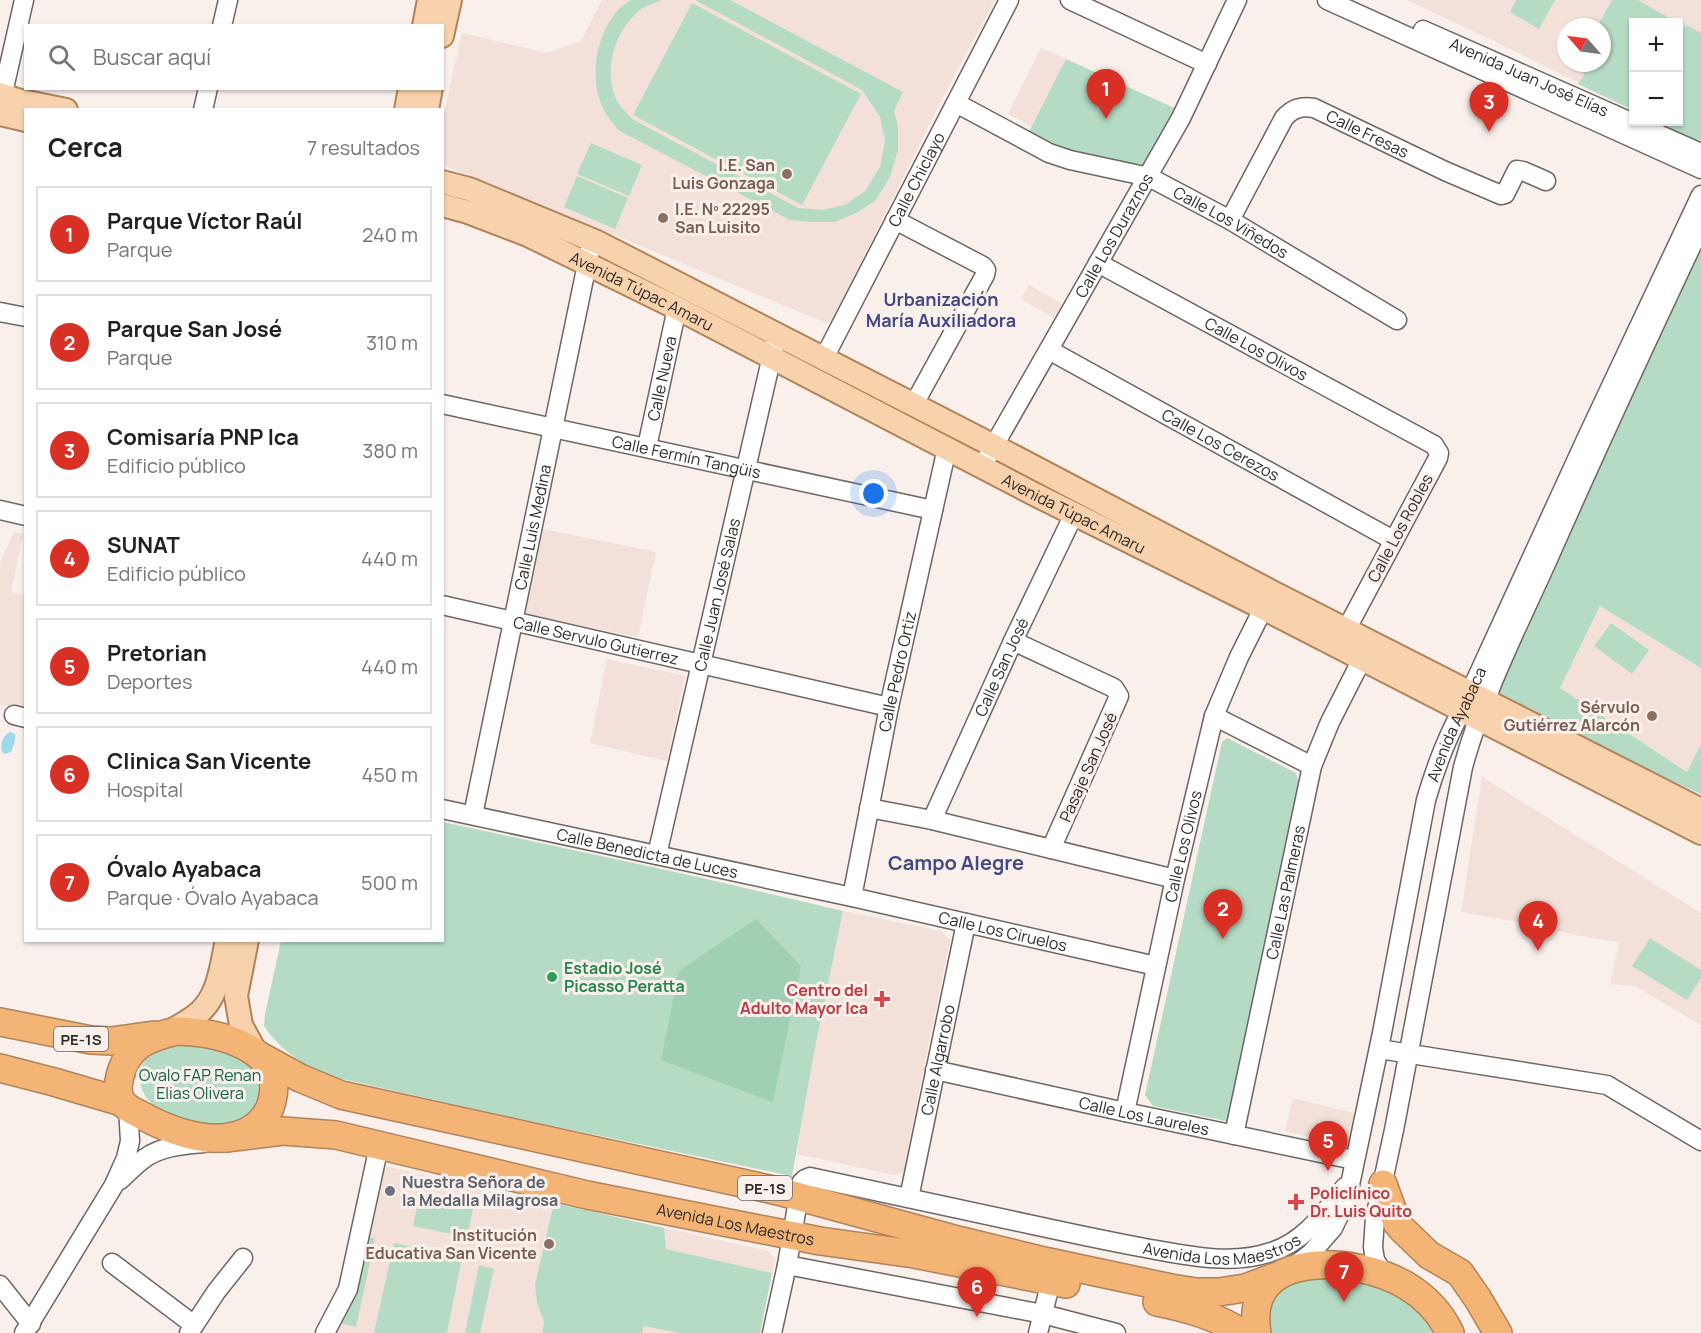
<!DOCTYPE html>
<html lang="es">
<head>
<meta charset="utf-8">
<style>
  :root { --surface:#fff; --page:#f2f2f2; --text:#202124; --muted:#757577; --line:#e0e0e0; --accent:#d93025 }
  body { margin:0; font-family:Manrope,sans-serif; background:var(--page); color:var(--text) }
  .controls { position:absolute; right:18px; top:18px; display:grid; overflow:hidden; border-radius:0px; box-shadow:0 2px 4px #0004 }
  .controls button { width:54px; height:54px; display:grid; place-items:center; padding:0; border:0; border-bottom:2px solid var(--line); background:var(--surface); color:var(--text); font:30px sans-serif }
  .compass { position:absolute; left:1557px; top:18px; width:54px; height:54px; border-radius:50%; background:var(--surface); box-shadow:0 2px 4px #0004; rotate:298deg }
  .you { position:absolute; left:874px; top:494px; width:21px; height:21px; margin:-15px; border:4px solid #fff; border-radius:50%; background:#1a73e8; box-shadow:0 0 0 9px #1a73e833 }
  .badge { display:grid; place-items:center; width:39px; height:39px; border-radius:50%; background:var(--accent); color:#fff; font-size:20px; font-weight:700 }
  .pin { position:absolute; translate:-50% -50px; filter:drop-shadow(0 2px 3px #0008) }
  .pin::after { content:''; position:absolute; top:32px; width:21px; height:18px; background:inherit; clip-path:polygon(0 0,100% 0,50% 100%) }
  .list { margin:0; padding:0; list-style:none }
  h2 { display:flex; justify-content:space-between; align-items:center; height:78px; margin:0; padding:0 24px; font-size:26px }
  h2 small { font-size:20px; font-weight:400; color:var(--muted) }
  .list li { display:grid; grid-template-columns:39px 1fr auto; gap:18px; align-items:center; box-sizing:border-box; height:96px; margin:0 12px 12px; padding:0 12px; border:2px solid var(--line); border-radius:0px }
  .list b { display:block; font-size:22px; white-space:nowrap }
  .list p { margin:0; font-size:20px; white-space:nowrap; color:var(--muted) }
  .list em { font-size:20px; font-style:normal; color:var(--muted) }
  .icon { flex:none; width:33px; height:33px; fill:none; stroke:currentColor; stroke-width:2; stroke-linecap:round; stroke-linejoin:round }
  .map { position:relative; flex:none; width:1701px; height:1333px; overflow:hidden }
  .search { position:absolute; background:var(--surface); box-shadow:0 2px 4px #0004; left:24px; top:24px; width:420px; height:66px; display:flex; align-items:center; gap:15px; box-sizing:border-box; padding:0 21px; border-radius:0px; color:var(--muted); font-size:22px }
  .panel { position:absolute; background:var(--surface); box-shadow:0 2px 4px #0004; left:24px; top:108px; width:420px; height:834px; border-radius:0px }
  .map>svg:first-child { display:block }
  .built { fill:#f2e0d9; fill-rule:evenodd }
  .green { fill:#b6dbc5 }
  .forest { fill:#9fd0b4 }
  .water { fill:#9ed9eb }
  .lines { fill:none; stroke-linecap:round; stroke-linejoin:round }
  .minor-casing { stroke:#6e6663; stroke-width:21 }
  .major-casing { stroke:#af845b; stroke-width:26 }
  .highway-casing { stroke:#af845b; stroke-width:30 }
  .minor { stroke:#fff; stroke-width:18 }
  .major { stroke:#f8d2ac; stroke-width:22 }
  .highway { stroke:#f4b475; stroke-width:27 }
  .education-dot { fill:#8d6e63; stroke:#f9efeb; stroke-width:2 }
  .leisure-dot { fill:#2e9e5b; stroke:#f9efeb; stroke-width:2 }
  .health-dot { fill:#e0444e; stroke:#f9efeb; stroke-width:2 }
  .worship-dot { fill:#6b7280; stroke:#f9efeb; stroke-width:2 }
  .labels { text-anchor:middle; dominant-baseline:central; stroke-width:6; stroke-linejoin:round; paint-order:stroke }
  .shield { fill:#f9efeb; stroke:#6c6664; stroke-width:1.5 }
  .shield-label { font-size:15px; font-weight:bold; fill:#2f2c2a }
  .street-label { font-size:16px; fill:#2f2c2a; stroke:#f9efeb }
  .education-label { font-size:16px; font-weight:bold; fill:#785e54; stroke:#f9efeb; text-anchor:end }
  .leisure-label { font-size:16px; font-weight:bold; fill:#27864d; stroke:#f9efeb; text-anchor:start }
  .health-label { font-size:16px; font-weight:bold; fill:#be3a42; stroke:#f9efeb; text-anchor:end }
  .park-label { font-size:16px; fill:#126442; stroke:#f9efeb }
  .worship-label { font-size:16px; font-weight:bold; fill:#5b616d; stroke:#f9efeb; text-anchor:start }
  .neighbourhood-label { font-size:18px; font-weight:bold; fill:#444986; stroke:#f9efeb }
  .quarter-label { font-size:20px; font-weight:bold; fill:#444986; stroke:#f9efeb }
</style>
</head>
<body>
<div class="map">
<svg width="1701" height="1333" viewBox="0 0 1701 1333">
  <rect width="100%" height="100%" fill="#f9efeb"/>
  <!-- built -->
  <g class="built">
    <polygon points="602,0 995,0 942,99 832,321 826,323 545,206 443,165 443,117 462,33 547,53 581,41"/>
    <path d="M1407,0H1701V140L1692,138L1657,122H1678V22H1634L1633,110L1529,58ZM1566,27H1602V63H1566Z"/>
    <polygon points="1041,48 1066,59 1032,127 1008,114"/>
    <polygon points="1029,285 1062,304 1054,318 1021,299"/>
    <polygon points="543,529 656,552 638,637 525,614"/>
    <polygon points="14,532 23,534 11,592 25,595 25,710 0,704 0,563"/>
    <polygon points="1600,606 1701,668 1701,744 1688,772 1560,689"/>
    <polygon points="607,659 685,676 667,761 590,743"/>
    <polygon points="1482,777 1701,913 1701,1025 1635,986 1610,984 1619,942 1591,938 1507,920 1461,912"/>
    <polygon points="843,911 941,931 950,940 914,1116 904,1171 894,1175 797,1154 806,1092"/>
    <polygon points="1293,1098 1354,1113 1348,1140 1339,1144 1285,1131"/>
    <polygon points="380,1165 768,1251 775,1259 760,1333 334,1333"/>
  </g>
  <!-- green -->
  <g class="green">
    <path d="M631,0H662C655,3 647,5 641,9C615,30 603,68 616,99C619,106 628,114 634,120L798,208L823,210L845,205L865,191L880,167L885,141L880,117L862,90L695,0H730L903,92L894,111L898,126V150L890,177L876,200L858,212L835,222H813L790,220L618,130C614,124 608,118 605,112C588,81 595,38 617,11C620,7 627,3 631,0Z"/>
    <polygon points="1516,0 1555,0 1539,29 1510,12"/>
    <polygon points="1612,0 1638,0 1676,22 1634,22 1633,110 1578,84 1585,74 1575,68 1577,63 1602,63 1602,27 1597,27"/>
    <polygon points="692,3 861,94 802,205 633,115"/>
    <polygon points="1679,24 1685,28 1687,25 1701,33 1701,140 1692,138 1657,122 1678,122"/>
    <polygon points="1066,59 1181,111 1149,175 1078,155 1055,146 1029,132"/>
    <polygon points="591,143 642,165 629,196 577,174"/>
    <polygon points="577,176 628,198 615,229 564,207"/>
    <polygon points="1701,239 1701,668 1600,606 1560,688 1687,772 1701,744 1701,794 1504,704 1499,697 1496,687"/>
    <polygon points="1611,623 1649,650 1632,674 1594,646"/>
    <polygon points="1227,738 1296,773 1299,784 1231,1122 1153,1106 1145,1095 1222,742"/>
    <path d="M443,822L689,875L843,911L813,1058L792,1176L501,1115L329,1076C302,1064 280,1050 264,1026L265,1014L281,941L442,940Z"/>
    <polygon points="1650,938 1701,970 1701,978 1687,1000 1632,966"/>
    <path d="M188,1044C199,1045 213,1046 224,1050C229,1051 235,1055 240,1058C244,1060 249,1062 252,1065C256,1069 258,1076 259,1082C264,1106 247,1122 224,1124C193,1128 132,1112 141,1070C143,1060 151,1051 161,1047C168,1044 179,1044 188,1044Z"/>
    <polygon points="419,1198 473,1209 467,1237 413,1226"/>
    <polygon points="554,1203 664,1228 666,1249 772,1273 760,1333 679,1333 644,1326 642,1333 542,1333 544,1322 537,1302 535,1285"/>
    <polygon points="364,1236 375,1239 356,1327 339,1323"/>
    <polygon points="394,1243 462,1258 447,1333 374,1333"/>
    <polygon points="479,1265 494,1269 480,1333 465,1333"/>
    <polygon points="1329,1272 1390,1284 1447,1333 1269,1333 1268,1303 1279,1286"/>
  </g>
  <!-- forest -->
  <polygon class="forest" points="756,919 801,966 773,1102 661,1060 679,971"/>
  <!-- water -->
  <path class="water" d="M10,732L15,734V741L11,752L5,754L2,752C0,744 2,736 10,732Z"/>
  <g class="lines">
    <!-- minor casing -->
    <g class="minor-casing">
      <g id="minor">
        <polyline points="1070,0 1207,64"/>
        <polyline points="1327,0 1701,169"/>
        <polyline points="222,26 228,0"/>
        <path id="s1" d="M1423,30L1701,153"/>
        <path id="s2" d="M956,103L1049,153L1070,160L1149,177L1230,220L1397,320"/>
        <polyline points="0,106 24,0"/>
        <polyline points="203,110 208,88"/>
        <polyline points="895,220 983,266 986,270 985,275 914,404"/>
        <path id="s3" d="M1230,220L1284,118C1293,108 1301,106 1314,108L1445,171L1501,195L1505,194L1517,170L1523,171L1546,181"/>
        <path id="s4" d="M1098,263L1434,445L1439,453L1438,458L1346,630"/>
        <polyline points="0,312 26,317"/>
        <path id="s5" d="M1049,350L1393,540"/>
        <path id="s6" d="M824,358L1009,0"/>
        <path id="s7" d="M442,404L933,510"/>
        <path id="s8" d="M647,447L677,308"/>
        <path id="s9" d="M988,456L1181,118L1237,0"/>
        <polyline points="0,510 26,516"/>
        <path id="s10" d="M442,605L889,707"/>
        <polyline points="1013,641 1114,688 1119,696 1051,849"/>
        <polyline points="14,715 26,718"/>
        <polyline points="1214,716 1312,766"/>
        <polyline points="869,808 932,820 1175,879"/>
        <path id="s11" d="M442,809L852,897L1156,966"/>
        <path id="s12" d="M473,815L592,240"/>
        <path id="s13" d="M932,820L1013,641L1074,514"/>
        <path id="s14" d="M657,855L777,334"/>
        <path id="s15" d="M852,897L889,707L947,448"/>
        <polyline points="1379,1049 1607,1085 1701,1141"/>
        <path id="s16" d="M935,1070L1125,1112L1354,1160"/>
        <path id="s17" d="M1125,1112L1175,879L1214,716L1239,657L1269,597"/>
        <path id="s18" d="M1234,1135L1312,766L1330,722L1362,659"/>
        <path d="M120,1180C128,1173 136,1164 145,1158C162,1146 184,1145 204,1143"/>
        <path id="s19" d="M909,1198L966,923"/>
        <polyline points="112,1263 194,1325"/>
        <polyline points="787,1265 1043,1314 1116,1333"/>
        <path id="s20" d="M1292,1268L1311,1253L1333,1228L1347,1199L1382,1033L1426,800C1435,769 1446,739 1462,710L1588,435L1701,195"/>
        <path d="M1384,1275L1375,1260L1373,1247L1375,1218L1394,1130L1463,767C1483,694 1518,626 1549,557C1598,446 1649,336 1701,226"/>
        <polyline points="0,1285 31,1324"/>
        <polyline points="24,1333 114,1185 126,1158 130,1141 128,1108"/>
        <polyline points="189,1333 216,1292 243,1258"/>
        <polyline points="325,1333 348,1289 379,1146"/>
        <path id="s21" d="M772,1333L787,1265L801,1183L805,1179L810,1177C884,1193 958,1209 1033,1225C1070,1233 1107,1241 1145,1248C1185,1255 1231,1266 1271,1252C1304,1242 1324,1213 1345,1187"/>
        <polyline points="1038,1333 1051,1281"/>
      </g>
    </g>
    <!-- major casing -->
    <g class="major-casing">
      <g id="major">
        <polyline points="424,26 429,0"/>
        <polyline points="442,36 450,0"/>
        <polyline points="0,94 17,100 66,110"/>
        <polyline points="406,110 410,88"/>
        <polyline points="427,110 431,88"/>
        <polyline points="0,114 26,120"/>
        <polyline points="442,182 469,189 597,242 994,446 1272,592 1701,810"/>
        <path id="s22" d="M442,205L468,212L528,235L677,308L1034,494L1263,608L1701,833"/>
        <polyline points="247,940 236,996 241,1025 256,1053"/>
        <path d="M167,1033C176,1028 186,1023 195,1016C219,999 221,967 227,940"/>
      </g>
    </g>
    <!-- highway casing -->
    <g class="highway-casing">
      <g id="highway">
        <polyline points="0,1022 91,1040 111,1041 154,1035"/>
        <path d="M177,1031C217,1032 286,1047 272,1101C268,1118 254,1130 238,1135C207,1145 168,1130 141,1115C135,1112 127,1109 122,1102C117,1095 118,1084 120,1076C128,1045 149,1037 177,1031Z"/>
        <polyline points="260,1056 300,1078 341,1095 778,1191 950,1238 1044,1261 1171,1288 1196,1292 1219,1292 1245,1288 1275,1277"/>
        <polyline points="0,1068 54,1082 122,1102"/>
        <path id="s23" d="M226,1138L283,1131L336,1135L587,1195L820,1241L914,1254L1066,1284"/>
        <polyline points="1383,1184 1397,1223 1402,1229 1429,1255 1460,1273 1478,1299 1498,1333"/>
        <path d="M1157,1302C1187,1308 1216,1316 1242,1333"/>
        <path d="M1257,1333C1242,1247 1358,1256 1407,1286C1425,1297 1441,1314 1450,1333"/>
      </g>
    </g>
    <!-- minor -->
    <use href="#minor" class="minor"/>
    <!-- major -->
    <use href="#major" class="major"/>
    <!-- highway -->
    <use href="#highway" class="highway"/>
  </g>
  <!-- markers -->
  <g class="education-dot">
    <circle cx="787" cy="174" r="6"/>
    <circle cx="663" cy="218" r="6"/>
    <circle cx="1652" cy="716" r="6"/>
    <circle cx="549" cy="1244" r="6"/>
  </g>
  <circle class="leisure-dot" cx="552" cy="977" r="6"/>
  <g class="health-dot">
    <path d="M879 990h6v6h6v6h-6v6h-6v-6h-6v-6h6z"/>
    <path d="M1293 1193h6v6h6v6h-6v6h-6v-6h-6v-6h6z"/>
  </g>
  <circle class="worship-dot" cx="390" cy="1191" r="6"/>
  <g class="labels">
    <!-- shield labels -->
    <g class="shield">
      <rect x="54" y="1027" width="54" height="24" rx="4.5"/>
      <rect x="738" y="1176" width="54" height="24" rx="4.5"/>
    </g>
    <g class="shield-label">
      <text x="81" y="1039">PE-1S</text>
      <text x="765" y="1188">PE-1S</text>
    </g>
    <!-- street labels -->
    <g class="street-label">
      <text stroke="none"><textPath href="#s1" startOffset="116">Avenida Juan José Elías</textPath></text>
      <text stroke="none"><textPath href="#s3" startOffset="208">Calle Fresas</textPath></text>
      <text stroke="none"><textPath href="#s6" startOffset="201">Calle Chiclayo</textPath></text>
      <text stroke="none"><textPath href="#s2" startOffset="302">Calle Los Viñedos</textPath></text>
      <text stroke="none"><textPath href="#s9" startOffset="254">Calle Los Duraznos</textPath></text>
      <text stroke="none"><textPath href="#s22" startOffset="218">Avenida Túpac Amaru</textPath></text>
      <text stroke="none"><textPath href="#s4" startOffset="180">Calle Los Olivos</textPath></text>
      <text stroke="none"><textPath href="#s8" startOffset="70">Calle Nueva</textPath></text>
      <text stroke="none"><textPath href="#s5" startOffset="196">Calle Los Cerezos</textPath></text>
      <text stroke="none"><textPath href="#s7" startOffset="250">Calle Fermín Tangüis</textPath></text>
      <text stroke="none"><textPath href="#s22" startOffset="704">Avenida Túpac Amaru</textPath></text>
      <text stroke="none"><textPath href="#s12" startOffset="294">Calle Luis Medina</textPath></text>
      <text transform="translate(1400 528) rotate(-62)">Calle Los Robles</text>
      <text stroke="none"><textPath href="#s14" startOffset="267">Calle Juan José Salas</textPath></text>
      <text stroke="none"><textPath href="#s10" startOffset="158">Calle Servulo Gutierrez</textPath></text>
      <text stroke="none"><textPath href="#s13" startOffset="168">Calle San José</textPath></text>
      <text stroke="none"><textPath href="#s15" startOffset="230">Calle Pedro Ortiz</textPath></text>
      <text stroke="none"><textPath href="#s20" startOffset="578">Avenida Ayabaca</textPath></text>
      <text transform="translate(1088 767) rotate(-66)">Pasaje San José</text>
      <text stroke="none"><textPath href="#s17" startOffset="272">Calle Los Olivos</textPath></text>
      <text stroke="none"><textPath href="#s11" startOffset="210">Calle Benedicta de Luces</textPath></text>
      <text stroke="none"><textPath href="#s18" startOffset="248">Calle Las Palmeras</textPath></text>
      <text stroke="none"><textPath href="#s11" startOffset="574">Calle Los Ciruelos</textPath></text>
      <text stroke="none"><textPath href="#s19" startOffset="141">Calle Algarrobo</textPath></text>
      <text stroke="none"><textPath href="#s16" startOffset="214">Calle Los Laureles</textPath></text>
      <text stroke="none"><textPath href="#s23" startOffset="520">Avenida Los Maestros</textPath></text>
      <text stroke="none"><textPath href="#s21" startOffset="585">Avenida Los Maestros</textPath></text>
    </g>
    <!-- education labels -->
    <g class="education-label">
      <text x="775" y="165">I.E. San<tspan x="775" dy="18">Luis Gonzaga</tspan></text>
      <text x="675" y="209" text-anchor="start">I.E. Nº 22295<tspan x="675" dy="18">San Luisito</tspan></text>
      <text x="1640" y="707">Sérvulo<tspan x="1640" dy="18">Gutiérrez Alarcón</tspan></text>
      <text x="537" y="1235">Institución<tspan x="537" dy="18">Educativa San Vicente</tspan></text>
    </g>
    <!-- leisure labels -->
    <g class="leisure-label">
      <text x="564" y="968">Estadio José<tspan x="564" dy="18">Picasso Peratta</tspan></text>
    </g>
    <!-- health labels -->
    <g class="health-label">
      <text x="868" y="990">Centro del<tspan x="868" dy="18">Adulto Mayor Ica</tspan></text>
      <text x="1310" y="1193" text-anchor="start">Policlínico<tspan x="1310" dy="18">Dr. Luis Quito</tspan></text>
    </g>
    <!-- park labels -->
    <g class="park-label">
      <text x="200" y="1075">Ovalo FAP Renan<tspan x="200" dy="18">Elias Olivera</tspan></text>
    </g>
    <!-- worship labels -->
    <g class="worship-label">
      <text x="402" y="1182">Nuestra Señora de<tspan x="402" dy="18">la Medalla Milagrosa</tspan></text>
    </g>
    <!-- neighbourhood labels -->
    <g class="neighbourhood-label">
      <text x="941" y="299">Urbanización<tspan x="941" dy="21">María Auxiliadora</tspan></text>
    </g>
    <!-- quarter labels -->
    <g class="quarter-label">
      <text x="956" y="862">Campo Alegre</text>
    </g>
  </g>
</svg>
<div class="controls">
<button>+</button>
<button>−</button>
</div>
<svg class="compass" viewBox="-18 -18 36 36"><path d="M0-13l5 13h-10z" fill="#e53935"/><path d="M0 13l5-13h-10z" fill="#757577"/></svg>
<div class="you"></div>
<div class="pin badge" style="left:1106px;top:119px">1</div>
<div class="pin badge" style="left:1223px;top:939px">2</div>
<div class="pin badge" style="left:1489px;top:132px">3</div>
<div class="pin badge" style="left:1538px;top:951px">4</div>
<div class="pin badge" style="left:1328px;top:1171px">5</div>
<div class="pin badge" style="left:977px;top:1317px">6</div>
<div class="pin badge" style="left:1344px;top:1302px">7</div>
<div class="search"><svg class="icon" aria-label="search" viewBox="0 0 24 24"><circle cx="10" cy="10" r="6"/><path d="M15 15l6 6"/></svg>Buscar aquí</div>
<section class="panel">
<h2>Cerca<small>7 resultados</small></h2>
<ul class="list">
<li><span class="badge">1</span><div><b>Parque Víctor Raúl</b><p>Parque</p></div><em>240 m</em></li>
<li><span class="badge">2</span><div><b>Parque San José</b><p>Parque</p></div><em>310 m</em></li>
<li><span class="badge">3</span><div><b>Comisaría PNP Ica</b><p>Edificio público</p></div><em>380 m</em></li>
<li><span class="badge">4</span><div><b>SUNAT</b><p>Edificio público</p></div><em>440 m</em></li>
<li><span class="badge">5</span><div><b>Pretorian</b><p>Deportes</p></div><em>440 m</em></li>
<li><span class="badge">6</span><div><b>Clinica San Vicente</b><p>Hospital</p></div><em>450 m</em></li>
<li><span class="badge">7</span><div><b>Óvalo Ayabaca</b><p>Parque · Óvalo Ayabaca</p></div><em>500 m</em></li>
</ul>
</section>
</div>
</body>
</html>
